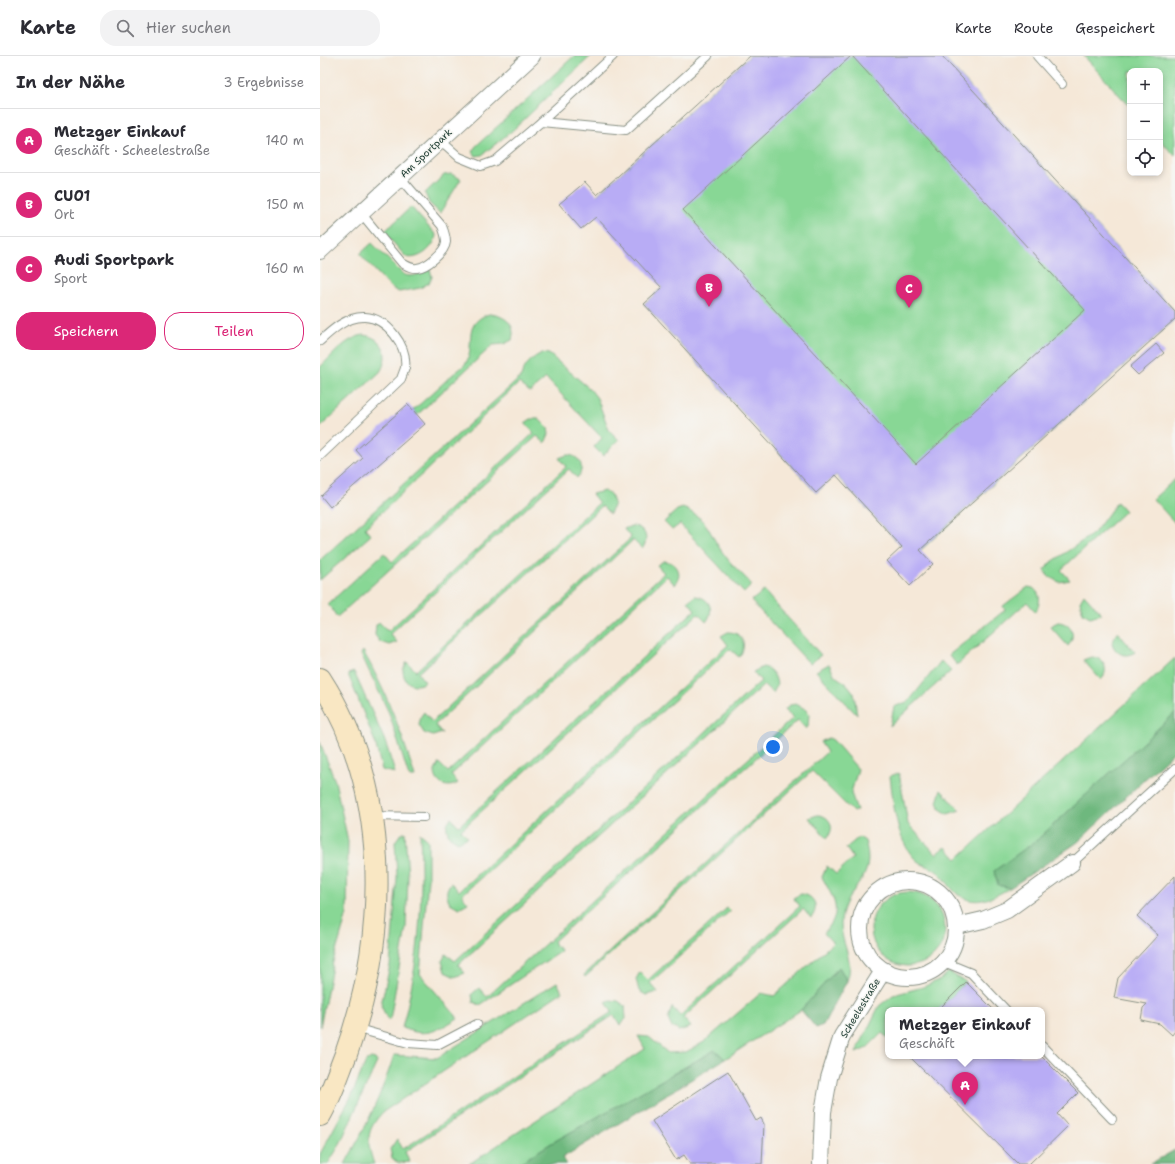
<!DOCTYPE html>
<html lang="de">
<head>
<meta charset="utf-8">
<style>
  :root { --surface:#fff; --page:#f2f2f3; --text:#2b2b33; --muted:#7c7c81; --line:#e1e1e2; --accent:#db2777 }
  body { margin:0; font-family:"Shantell Sans",sans-serif; background:var(--page); color:var(--text) }
  .controls { position:absolute; right:12px; top:12px; display:grid; overflow:hidden; border-radius:8px; box-shadow:0 2px 6px #0003 }
  .controls button { width:36px; height:36px; display:grid; place-items:center; padding:0; border:0; border-bottom:1px solid var(--line); background:var(--surface); color:var(--text); font:20px sans-serif }
  .you { position:absolute; left:453px; top:691px; width:14px; height:14px; margin:-10px; border:3px solid #fff; border-radius:50%; background:#1a73e8; box-shadow:0 0 0 6px #1a73e833 }
  .badge { display:grid; place-items:center; width:26px; height:26px; border-radius:50%; background:var(--accent); color:#fff; font-size:13px; font-weight:700 }
  .pin { position:absolute; translate:-50% -33px; filter:drop-shadow(0 1px 2px #0008) }
  .pin::after { content:''; position:absolute; top:21px; width:14px; height:12px; background:inherit; clip-path:polygon(0 0,100% 0,50% 100%) }
  .popup { position:absolute; left:565px; top:951px; width:160px; height:52px; box-sizing:border-box; display:grid; place-content:center; border-radius:8px; background:var(--surface); filter:drop-shadow(0 1px 3px #0005); font-size:13px; white-space:nowrap; color:var(--muted) }
  .popup b { font-size:15px; color:var(--text) }
  .popup::after { content:''; position:absolute; left:50%; top:100%; margin-left:-8px; border:8px solid transparent; border-top-color:var(--surface) }
  .list { margin:0; padding:0; list-style:none }
  h2 { display:flex; justify-content:space-between; align-items:center; height:52px; margin:0; padding:0 16px; font-size:17px }
  h2 small { font-size:13px; font-weight:400; color:var(--muted) }
  .list li { display:grid; grid-template-columns:26px 1fr auto; gap:12px; align-items:center; box-sizing:border-box; height:64px; padding:0 16px; border-top:1px solid var(--line) }
  .list b { display:block; font-size:15px; white-space:nowrap }
  .list p { margin:0; font-size:13px; white-space:nowrap; color:var(--muted) }
  .list em { font-size:13px; font-style:normal; color:var(--muted) }
  .actions { display:flex; gap:8px; padding:12px 16px }
  .actions a { flex:1; padding:9px 0; border:1px solid var(--accent); border-radius:16px; text-align:center; font-size:14px; color:var(--accent) }
  .actions .main { background:var(--accent); color:#fff }
  .icon { flex:none; width:22px; height:22px; fill:none; stroke:currentColor; stroke-width:2; stroke-linecap:round; stroke-linejoin:round }
  .map { position:relative; flex:none; width:855px; height:1108px; overflow:hidden }
  header { display:flex; align-items:center; gap:24px; box-sizing:border-box; height:56px; padding:0 20px; background:var(--surface); border-bottom:1px solid var(--line) }
  header strong { font-size:19px }
  nav { display:flex; gap:22px; margin-inline-start:auto; font-size:14px }
  .search { width:280px; height:36px; background:var(--page); display:flex; align-items:center; gap:10px; box-sizing:border-box; padding:0 14px; border-radius:16px; color:var(--muted); font-size:15px }
  main { display:flex }
  aside { flex:1; background:var(--surface) }
  .map>svg:first-child { display:block }
  .green { fill:#88d795; stroke:#548a64 }
  .forest { fill:#6eb87e; stroke:#467a59 }
  .building { fill:#b8acf5 }
  .lines { fill:none; stroke-linecap:round; stroke-linejoin:round }
  .lane-casing { stroke:#8a9286; stroke-width:10 }
  .street-casing { stroke:#8a9286; stroke-width:18 }
  .secondary-casing { stroke:#8a9286; stroke-width:24 }
  .lane { stroke:#fff; stroke-width:8 }
  .street { stroke:#fff; stroke-width:16 }
  .secondary { stroke:#f9e7c3; stroke-width:22 }
  .labels { text-anchor:middle; dominant-baseline:central; stroke-width:3; stroke-linejoin:round; paint-order:stroke }
  .street-label { font-size:10px; fill:#1f3d34; stroke:#f6f6f2 }
</style>
</head>
<body>
<header>
<strong>Karte</strong>
<div class="search"><svg class="icon" aria-label="search" viewBox="0 0 24 24"><circle cx="10" cy="10" r="6"/><path d="M15 15l6 6"/></svg>Hier suchen</div>
<nav><a>Karte</a><a>Route</a><a>Gespeichert</a></nav>
</header>
<main>
<aside>
<h2>In der Nähe<small>3 Ergebnisse</small></h2>
<ul class="list">
<li><span class="badge">A</span><div><b>Metzger Einkauf</b><p>Geschäft · Scheelestraße</p></div><em>140 m</em></li>
<li><span class="badge">B</span><div><b>CU01</b><p>Ort</p></div><em>150 m</em></li>
<li><span class="badge">C</span><div><b>Audi Sportpark</b><p>Sport</p></div><em>160 m</em></li>
</ul>
<div class="actions"><a class="main">Speichern</a><a>Teilen</a></div>
</aside>
<div class="map">
<svg width="855" height="1108" viewBox="0 0 855 1108">
  <rect width="100%" height="100%" fill="#f6f6f2"/>
  <filter id="ink" filterUnits="userSpaceOnUse"><feTurbulence type="fractalNoise" baseFrequency=".025" numOctaves="2"/><feDisplacementMap in="SourceGraphic" scale="8" xChannelSelector="R" yChannelSelector="G"/><feConvolveMatrix kernelMatrix="1 2 1 2 8 2 1 2 1" color-interpolation-filters="sRGB"/></filter>
  <filter id="wash" filterUnits="userSpaceOnUse"><feTurbulence type="fractalNoise" baseFrequency=".012" numOctaves="4" result="noise"/><feDisplacementMap in="SourceGraphic" scale="16" xChannelSelector="R" yChannelSelector="G"/><feGaussianBlur stdDeviation="0.9" result="paint"/><feColorMatrix in="noise" values="0 0 0 0 0 0 0 0 0 0 0 0 0 0 0 0 0 1.4 0 .05"/><feComposite in="paint" operator="in"/></filter>
  <g filter="url(#wash)">
    <rect width="100%" height="100%" fill="#f5e8d8"/>
    <!-- green -->
    <g class="green">
      <polygon points="254,0 271,0 193,74 162,99 156,100 153,96 155,91"/>
      <polygon points="430,0 622,0 855,256 855,263 592,502 516,419 496,437 324,248 342,232 277,139"/>
      <polygon points="764,0 855,0 855,100 840,84 840,15 810,15 810,51"/>
      <polygon points="131,118 141,123 120,157 109,147 105,137 124,119"/>
      <path d="M91,151L116,179C115,192 98,205 86,201L64,176Z"/>
      <path d="M52,187L83,218C92,223 101,217 110,213L112,221L109,227L100,232L79,236L71,232L40,198Z"/>
      <path d="M169,258C183,259 197,267 192,284L184,288L173,289L97,359L93,354C106,343 119,331 132,319C136,316 143,311 146,307C156,290 141,267 169,258Z"/>
      <path d="M43,279C63,281 71,299 60,316L0,371V311C12,300 26,282 43,279Z"/>
      <path d="M222,297L229,298L270,333L277,342L289,374L299,384L283,400L274,391L282,382L226,322L210,336L199,327L45,472L51,479L0,524V504L201,321C204,310 211,302 222,297Z"/>
      <polygon points="211,363 219,363 228,372 229,378 225,387 217,380 17,561 8,548 64,497 72,506 214,377 205,367"/>
      <path d="M247,399C260,399 266,412 257,422L249,413L70,578L77,586L69,589L60,586L55,579L56,569L59,566L68,575L246,411L239,402Z"/>
      <polygon points="855,423 855,467 833,443"/>
      <path d="M284,435L291,439L294,447L290,458L282,450L98,617L105,626C94,633 83,627 83,614L87,606L96,615L279,447L272,438Z"/>
      <polygon points="797,446 805,455 741,514 750,524 739,526 727,519 725,514 729,508 774,477"/>
      <path d="M363,452C391,465 387,475 403,497C411,509 423,518 432,529L424,537L360,468L352,474L344,466L357,454Z"/>
      <path d="M311,470C325,470 330,483 322,493L313,484L115,669L122,677L113,680L104,677L99,669L101,660L104,656L112,666L311,482L304,473Z"/>
      <path d="M344,505C358,506 363,518 355,529L347,520L131,719L138,727C127,734 115,728 115,715L119,707L128,716L344,517L337,509Z"/>
      <path d="M708,531L713,532C722,539 720,546 716,556L707,546L637,609L629,599L685,554L683,550Z"/>
      <polygon points="444,535 501,599 490,608 431,545"/>
      <polygon points="764,538 782,558 770,561 763,557 760,545"/>
      <path d="M375,540C390,541 395,555 386,566L378,558L141,774L148,781L138,786L130,781C126,774 125,768 131,762L139,770L375,554L368,545Z"/>
      <path d="M738,566C751,567 757,579 748,590L730,570Z"/>
      <path d="M408,576C423,576 428,590 419,601L410,593L142,839L148,847L139,852L130,847C126,839 125,834 131,827L139,835L408,589L401,580Z"/>
      <path d="M797,576L815,596C805,603 795,597 792,587Z"/>
      <path d="M43,595C66,635 82,677 95,721H90L88,718L69,657L41,598Z"/>
      <path d="M771,601C784,601 790,614 781,624L763,604Z"/>
      <path d="M855,602V657L717,784L674,815L678,829L690,832C670,843 654,852 635,836C629,831 626,823 619,817C613,811 602,810 596,804C576,785 573,745 570,720L579,717L588,768L616,798L626,791L637,803Z"/>
      <polygon points="621,605 631,615 570,670 574,651 589,645"/>
      <polygon points="509,608 515,620 527,628 534,637 537,659 496,615"/>
      <path d="M443,611C452,613 456,620 457,629L453,637L444,629L138,909L145,917L135,921L125,916L122,905L126,898L135,905L441,625L433,616Z"/>
      <polygon points="34,616 65,685 75,717 62,714 55,686 28,618"/>
      <polygon points="476,648 487,654 489,658 488,671 486,673 478,664 233,886 241,895 160,949 153,946 152,938 159,932 167,941 473,662 465,653 470,649"/>
      <polygon points="509,682 513,684 538,713 531,737 537,754 533,756 492,715 265,921 264,919 507,696 500,686"/>
      <polygon points="0,686 15,725 28,785 27,858 13,906 0,971"/>
      <polygon points="621,734 640,754 628,758 620,753 617,746"/>
      <path d="M497,759C510,759 516,772 507,782L489,762Z"/>
      <polygon points="85,776 88,821 86,872 70,964 67,963 61,949 70,909 77,821 75,786 79,780"/>
      <path d="M100,777L108,784V823L100,918L138,962C116,975 107,982 82,972C100,904 103,847 100,777Z"/>
      <path d="M539,781L545,785C557,825 529,827 522,859C517,885 536,901 527,925L519,911L481,954L405,1003L395,994L230,1088L198,1108H149L325,993L318,980L329,981L348,997L366,996L384,986L441,937L454,940L513,887L504,877C524,855 514,844 502,821L507,810L516,818L533,802L526,792Z"/>
      <circle cx="588" cy="873" r="37"/>
      <path d="M481,838C494,839 500,851 491,862L483,853L363,962L371,971L359,975L351,970L348,963L352,951L360,960L480,850L473,842Z"/>
      <polygon points="407,852 410,855 330,927 338,936 326,939 319,935 316,923 320,916 328,924"/>
      <polygon points="629,916 646,926 618,954 568,954 568,982 562,977 547,992 536,997 559,950 573,939 603,931 619,924"/>
      <path d="M237,926L242,936L63,1056C46,1074 46,1085 54,1108H25C45,1073 62,1038 74,999L117,1002Z"/>
      <polygon points="290,944 298,945 305,950 306,963 300,969 294,959 85,1096 90,1106 78,1107 72,1102 70,1093 77,1083 83,1093 292,956 286,946"/>
      <polygon points="51,1002 55,1003 57,1006 19,1090 8,1108 0,1108 0,1098 32,1039 46,1005"/>
    </g>
    <!-- forest -->
    <g class="forest">
      <polygon points="855,657 855,695 758,786 690,832 678,829 674,815 717,784"/>
      <polygon points="519,911 527,925 503,969 496,972 481,954"/>
      <polygon points="395,994 405,1003 242,1102 247,1108 198,1108 230,1088"/>
      <polygon points="855,1094 855,1108 830,1108"/>
    </g>
    <g id="blocks">
      <!-- building -->
      <g class="building">
        <polygon points="430,0 531,0 363,154 596,408 765,254 532,0 622,0 855,256 855,263 600,494 613,508 590,530 567,505 582,491 516,419 496,437 324,248 342,232 276,161 261,173 239,148 265,126 277,139"/>
        <polygon points="836,288 844,297 818,319 810,311"/>
        <polygon points="88,348 105,368 10,451 1,440 43,402 36,394"/>
        <polygon points="855,820 855,975 852,979 840,968 821,964 823,952 827,948 794,942 798,922 838,879 817,860"/>
        <polygon points="646,926 674,954 618,954"/>
        <polygon points="589,1000 721,1000 758,1037 737,1058 748,1070 709,1108 698,1108"/>
        <polygon points="408,1015 436,1065 441,1062 444,1068 442,1108 370,1108 364,1099 356,1104 332,1065"/>
      </g>
    </g>
  </g>
  <g filter="url(#ink)">
    <use href="#blocks" fill-opacity="0" stroke="#8a9286" stroke-width="1"/>
    <g class="lines">
      <!-- lane casing -->
      <g class="lane-casing">
        <g id="lane">
          <polyline points="717,0 742,28"/>
          <polyline points="221,66 293,0"/>
          <polyline points="120,84 139,101 161,110 175,105 221,66 306,74 388,0"/>
          <path d="M41,157L82,207C86,209 91,213 97,212C107,211 125,196 126,186C126,180 124,175 122,170L80,121"/>
          <path d="M0,285C12,274 27,260 45,261C67,262 88,290 85,312C84,315 82,320 81,323L0,400"/>
          <polyline points="52,760 104,761"/>
          <polyline points="752,807 855,713"/>
          <polyline points="624,906 651,917 686,954"/>
          <polyline points="35,972 88,987 117,989 157,968"/>
          <polyline points="722,990 792,1063"/>
        </g>
      </g>
      <!-- street casing -->
      <g class="street-casing">
        <g id="street">
          <polyline points="0,195 212,0"/>
          <circle cx="588" cy="873" r="48"/>
          <polyline points="637,870 663,864 687,854 752,807"/>
          <polyline points="501,1108 503,1056 509,1022 522,980 563,915"/>
        </g>
      </g>
      <!-- secondary casing -->
      <g class="secondary-casing">
        <path id="secondary" d="M0,623C72,734 69,877 26,998C18,1018 11,1040 0,1059"/>
      </g>
      <!-- lane -->
      <use href="#lane" class="lane"/>
      <!-- street -->
      <use href="#street" class="street"/>
      <!-- secondary -->
      <use href="#secondary" class="secondary"/>
    </g>
  </g>
  <g class="labels">
    <!-- street labels -->
    <g class="street-label">
      <text transform="translate(106 97) rotate(-43)">Am Sportpark</text>
      <text transform="translate(540 952) rotate(-59)">Scheelestraße</text>
    </g>
  </g>
</svg>
<div class="controls">
<button>+</button>
<button>−</button>
<button><svg class="icon" aria-label="locate" viewBox="0 0 24 24"><circle cx="12" cy="12" r="6"/><path d="M12 2v4M12 18v4M2 12h4M18 12h4"/></svg></button>
</div>
<div class="you"></div>
<div class="pin badge" style="left:645px;top:1049px">A</div>
<div class="popup"><b>Metzger Einkauf</b>Geschäft</div>
<div class="pin badge" style="left:389px;top:251px">B</div>
<div class="pin badge" style="left:589px;top:252px">C</div>
</div>
</main>
</body>
</html>
